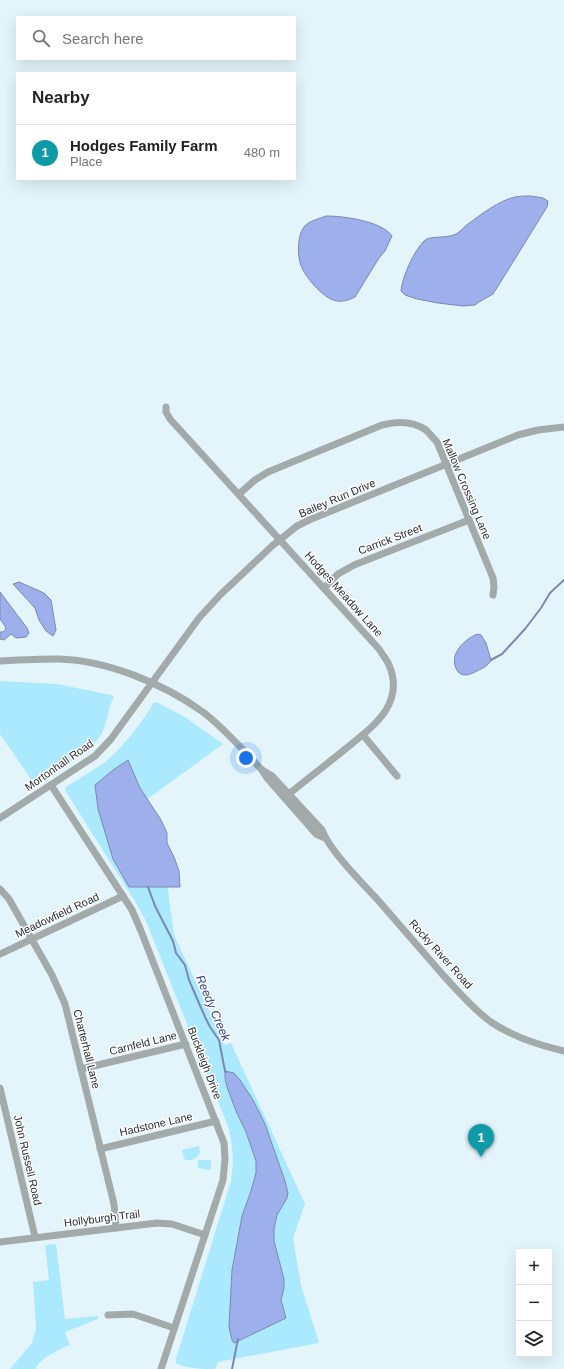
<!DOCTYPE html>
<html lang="en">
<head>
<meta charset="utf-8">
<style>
  :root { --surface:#fff; --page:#f2f2f2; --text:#222; --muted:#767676; --line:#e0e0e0; --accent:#0b8043 }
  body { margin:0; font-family:Helvetica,sans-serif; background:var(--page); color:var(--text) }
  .controls { position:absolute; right:12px; bottom:12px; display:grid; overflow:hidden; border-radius:0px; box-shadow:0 4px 16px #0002 }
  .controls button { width:36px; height:36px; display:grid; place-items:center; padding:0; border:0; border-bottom:1px solid var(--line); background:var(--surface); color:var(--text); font:20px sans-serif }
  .you { position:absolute; left:246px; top:758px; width:14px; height:14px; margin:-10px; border:3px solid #fff; border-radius:50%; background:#1a73e8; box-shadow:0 0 0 6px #1a73e833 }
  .badge { display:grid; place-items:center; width:26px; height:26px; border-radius:50%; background:var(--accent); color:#fff; font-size:13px; font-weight:700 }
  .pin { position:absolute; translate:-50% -33px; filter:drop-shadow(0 1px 2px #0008) }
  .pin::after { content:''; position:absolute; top:21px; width:14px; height:12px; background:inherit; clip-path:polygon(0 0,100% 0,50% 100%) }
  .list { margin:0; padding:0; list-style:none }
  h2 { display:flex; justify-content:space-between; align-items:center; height:52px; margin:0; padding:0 16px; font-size:17px }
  h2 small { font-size:13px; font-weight:400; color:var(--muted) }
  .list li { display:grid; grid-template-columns:26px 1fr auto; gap:12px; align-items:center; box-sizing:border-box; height:56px; padding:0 16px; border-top:1px solid var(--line) }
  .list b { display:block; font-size:15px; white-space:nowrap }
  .list p { margin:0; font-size:13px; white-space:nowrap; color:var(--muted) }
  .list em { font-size:13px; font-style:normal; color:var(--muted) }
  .icon { flex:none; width:22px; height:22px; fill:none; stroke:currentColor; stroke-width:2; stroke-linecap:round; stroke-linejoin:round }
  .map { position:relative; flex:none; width:564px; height:1369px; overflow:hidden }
  .search { position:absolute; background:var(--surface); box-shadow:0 4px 16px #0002; left:16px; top:16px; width:280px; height:44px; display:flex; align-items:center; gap:10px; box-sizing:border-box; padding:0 14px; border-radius:0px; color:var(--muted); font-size:15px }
  .panel { position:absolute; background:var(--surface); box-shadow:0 4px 16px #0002; left:16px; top:72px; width:280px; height:108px; border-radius:0px }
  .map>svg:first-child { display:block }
  .green { fill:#abe9fe }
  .water { fill:#9eb0eb; stroke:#7a89b3 }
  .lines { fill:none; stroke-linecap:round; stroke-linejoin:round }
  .stream { stroke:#7a89b3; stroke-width:2 }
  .minor { stroke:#a2aaaa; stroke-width:7 }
  .labels { text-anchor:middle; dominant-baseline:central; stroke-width:3; stroke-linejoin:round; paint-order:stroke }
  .street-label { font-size:11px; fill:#272e30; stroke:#fefefe }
  .water-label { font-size:12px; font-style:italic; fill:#2f3d82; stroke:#fefefe }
</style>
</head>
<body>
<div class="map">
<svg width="564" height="1369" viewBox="0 0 564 1369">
  <rect width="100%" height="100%" fill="#e3f5fb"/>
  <!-- green -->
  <g class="green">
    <path d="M0,681L57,684L111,695L114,697C107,710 108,721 102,733C93,751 53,773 35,785L0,734Z"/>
    <path d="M154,702L158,703L185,717L223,744L146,800L158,814L174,935L225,1045L231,1043L305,1204L293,1238L301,1285L319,1343L218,1362L215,1369C203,1369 187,1369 176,1363V1359L231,1181C234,1161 233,1148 229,1129L146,921L136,903L65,790L66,787C78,779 93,771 105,762C125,745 141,724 154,702Z"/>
    <path d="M199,1146L200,1153C195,1159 192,1162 184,1159L182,1150Z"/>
    <polygon points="198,1160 210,1160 211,1162 211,1169 208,1170 198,1168"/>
    <path d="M56,1244L65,1319L98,1316V1319L65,1332L70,1345C60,1348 40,1359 35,1369H10L32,1343L36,1329L33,1282L49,1280L45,1245Z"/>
  </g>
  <!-- water -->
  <g class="water">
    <path d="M531,196L543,198L548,201L547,207L500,283L493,294L479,302L475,305L463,306L438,303L417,299L405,295L401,291C402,277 414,251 424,241C429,235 447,239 456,234C460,232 464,227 468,224C482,214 498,201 515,197C520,196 526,196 531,196Z"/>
    <path d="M326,216C343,216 382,221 392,236L385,251L379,258L355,297C349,300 343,302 337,301C325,300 307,279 302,268C297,259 297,235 304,227C308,221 319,219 326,216Z"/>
    <polygon points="19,582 44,593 51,600 56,630 53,636 46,631 39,620 35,608 13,584"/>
    <polygon points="0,592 27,628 29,633 26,637 16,638 11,634 4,640 0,639 0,632 3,632 6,629 5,626 0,619"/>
    <path d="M477,634L481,635L486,643L491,660C488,666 483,668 477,671C473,673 469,675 465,675C456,675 453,663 455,656C458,646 468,638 477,634Z"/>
    <polygon points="128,760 140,788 161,820 167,833 167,843 174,857 179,871 180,887 129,887 113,859 98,809 95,785 113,770"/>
    <polygon points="225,1071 234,1073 240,1080 253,1100 265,1124 285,1181 288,1193 287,1198 277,1215 274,1229 274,1241 284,1279 284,1288 281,1300 286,1318 234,1343 232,1340 229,1327 232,1270 242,1216 250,1194 256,1173 256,1161 246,1132 236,1111 227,1087 225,1078"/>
  </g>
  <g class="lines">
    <!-- stream -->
    <g class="stream">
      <polyline points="491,660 502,654 525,629 541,608 550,593 564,580"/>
      <polyline points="148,887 155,906 173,941 176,953 185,965 189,980 205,1017 210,1027 219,1040 225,1071 226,1072"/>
      <polyline points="232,1369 238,1339"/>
    </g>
    <!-- minor -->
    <g class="minor">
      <path d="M166,407V412L170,419L379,649C382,654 387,660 389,665C406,705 371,728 344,750C326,765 307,779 289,794"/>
      <path d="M239,494L255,480L268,472L382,425C397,421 413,421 426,430C430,434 434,439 437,442L493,578L494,587L493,595"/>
      <polyline points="324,588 338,574 354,565 469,520"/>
      <path d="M0,661C19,660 39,659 58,659C107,660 164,684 203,712C225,729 243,750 262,770L267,778L316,834L325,838"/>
      <polyline points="363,735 397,776"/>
      <path d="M262,770L272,776L322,830C330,851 361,882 377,899C399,924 421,950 443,975C458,991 473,1009 491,1022C513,1037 538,1045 564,1051"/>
      <polyline points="51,785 132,910 141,931 224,1143 225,1159 223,1180 161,1369"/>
      <polyline points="0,818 95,756 111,739 199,618 220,595 272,546 297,526 309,520 518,435 538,430 564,427"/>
      <polyline points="0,889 9,899 52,975 65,1004 114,1204 116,1228"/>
      <polyline points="0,954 123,896"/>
      <polyline points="81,1069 186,1044"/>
      <polyline points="0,1088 35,1237"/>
      <polyline points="100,1149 216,1121"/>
      <polyline points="0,1242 157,1223 172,1224 205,1235"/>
      <polyline points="108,1315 133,1314 174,1328"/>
    </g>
  </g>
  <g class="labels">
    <!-- street labels -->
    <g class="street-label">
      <text transform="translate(467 489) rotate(67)">Mallow Crossing Lane</text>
      <text transform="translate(337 498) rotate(-23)">Bailey Run Drive</text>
      <text transform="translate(390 539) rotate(-21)">Carrick Street</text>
      <text transform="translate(344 594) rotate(48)">Hodges Meadow Lane</text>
      <text transform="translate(59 765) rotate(-35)">Mortonhall Road</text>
      <text transform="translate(57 915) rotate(-25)">Meadowfield Road</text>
      <text transform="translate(441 954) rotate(48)">Rocky River Road</text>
      <text transform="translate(143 1043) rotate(-14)">Carnfeld Lane</text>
      <text transform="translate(87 1049) rotate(76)">Charterhall Lane</text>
      <text transform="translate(205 1063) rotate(69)">Buckleigh Drive</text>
      <text transform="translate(156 1124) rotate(-13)">Hadstone Lane</text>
      <text transform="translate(28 1160) rotate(77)">John Russell Road</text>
      <text transform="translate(102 1218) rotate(-7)">Hollyburgh Trail</text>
    </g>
    <!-- water labels -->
    <g class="water-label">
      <text transform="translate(213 1008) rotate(67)">Reedy Creek</text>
    </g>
  </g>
</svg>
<div class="controls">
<button>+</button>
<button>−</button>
<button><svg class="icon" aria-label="layers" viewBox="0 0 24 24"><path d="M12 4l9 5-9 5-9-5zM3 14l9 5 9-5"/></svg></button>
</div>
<div class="you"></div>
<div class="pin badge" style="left:481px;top:1157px;background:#0f9aa8">1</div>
<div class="search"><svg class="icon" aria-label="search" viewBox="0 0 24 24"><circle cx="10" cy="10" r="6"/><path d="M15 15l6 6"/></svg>Search here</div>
<section class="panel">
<h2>Nearby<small></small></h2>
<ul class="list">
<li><span class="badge" style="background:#0f9aa8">1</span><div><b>Hodges Family Farm</b><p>Place</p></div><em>480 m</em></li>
</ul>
</section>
</div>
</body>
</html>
